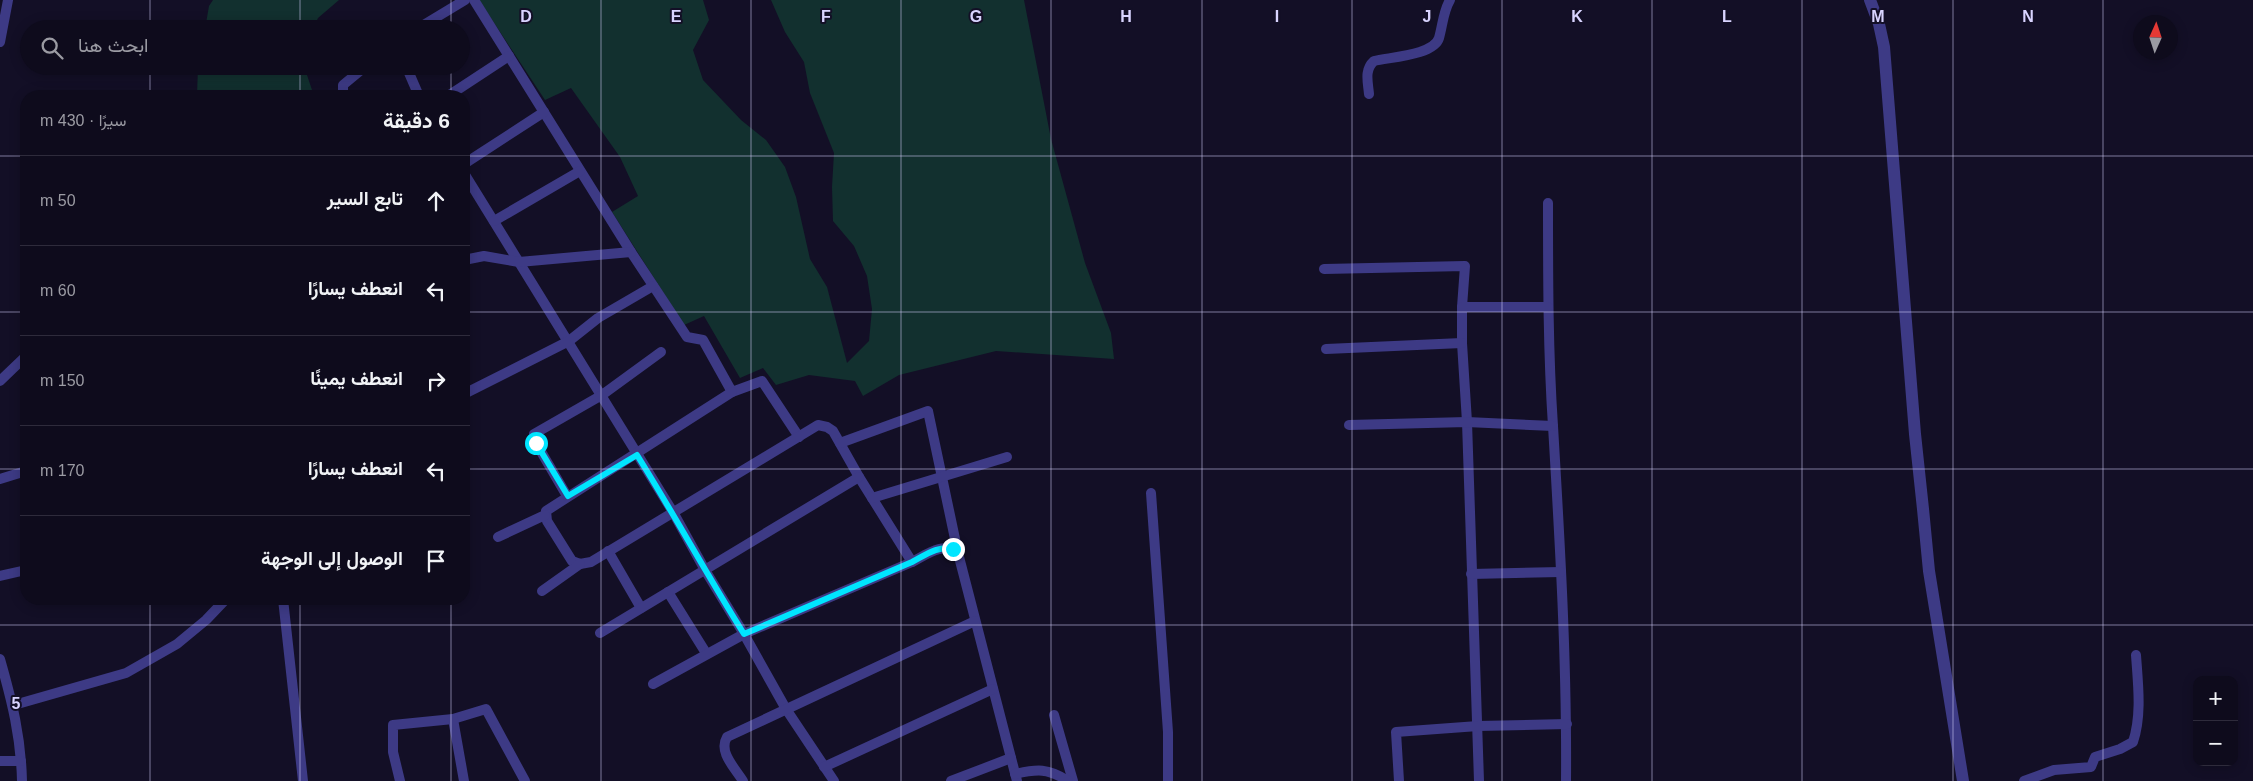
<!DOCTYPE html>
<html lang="ar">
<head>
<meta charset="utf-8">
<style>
  :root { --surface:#0e0b1c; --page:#1c1929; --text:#f1f3f6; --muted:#9b9ba3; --line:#2e2b3b }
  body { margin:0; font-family:Helvetica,Vazirmatn,sans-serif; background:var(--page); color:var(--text); direction:rtl }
  .controls { position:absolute; right:15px; bottom:15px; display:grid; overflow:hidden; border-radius:10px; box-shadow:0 2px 12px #0003 }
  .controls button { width:45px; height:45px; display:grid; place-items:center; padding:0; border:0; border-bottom:1px solid var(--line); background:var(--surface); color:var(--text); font:25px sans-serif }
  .compass { position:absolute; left:2133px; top:15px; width:45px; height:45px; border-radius:50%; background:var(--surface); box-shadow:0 2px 12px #0003; rotate:3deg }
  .stop { position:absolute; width:15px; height:15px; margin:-11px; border:4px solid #00e5ff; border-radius:50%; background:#fff }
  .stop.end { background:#00e5ff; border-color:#fff; box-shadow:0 1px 5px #0008 }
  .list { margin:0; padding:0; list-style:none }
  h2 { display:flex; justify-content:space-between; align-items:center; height:65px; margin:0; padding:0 20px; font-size:21px }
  h2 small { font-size:16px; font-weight:400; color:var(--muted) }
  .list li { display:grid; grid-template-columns:32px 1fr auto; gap:15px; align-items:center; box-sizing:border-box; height:90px; padding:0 20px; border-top:1px solid var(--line) }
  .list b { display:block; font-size:19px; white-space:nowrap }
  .list em { font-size:16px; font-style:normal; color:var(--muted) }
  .icon { flex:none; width:28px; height:28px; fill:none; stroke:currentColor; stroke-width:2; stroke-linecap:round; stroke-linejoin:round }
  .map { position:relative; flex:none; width:2253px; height:781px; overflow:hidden; direction:ltr }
  .search { position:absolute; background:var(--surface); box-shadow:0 2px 12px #0003; left:20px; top:20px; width:450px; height:55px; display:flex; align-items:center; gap:12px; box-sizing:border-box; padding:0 18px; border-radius:28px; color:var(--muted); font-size:19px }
  .panel { position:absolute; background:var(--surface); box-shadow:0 2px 12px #0003; left:20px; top:90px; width:450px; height:515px; border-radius:20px; direction:rtl }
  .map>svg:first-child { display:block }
  .green { fill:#12302f }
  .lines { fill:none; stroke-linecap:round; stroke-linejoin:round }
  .minor { stroke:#3d3a85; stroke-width:10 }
  .tertiary { stroke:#3d3a85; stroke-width:12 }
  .route { stroke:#00e5ff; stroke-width:6 }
  .grid { fill:none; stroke:#d9d4ff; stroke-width:1; stroke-opacity:0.55 }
  .grid-label { font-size:16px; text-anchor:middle; font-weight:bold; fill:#d9d4ff; stroke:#130f26; stroke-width:4; stroke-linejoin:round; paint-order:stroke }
</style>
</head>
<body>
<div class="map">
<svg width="2253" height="781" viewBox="0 0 2253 781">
  <rect width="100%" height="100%" fill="#130f26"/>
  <!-- green -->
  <g class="green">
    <polygon points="213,0 339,0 318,18 313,29 205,29 209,6"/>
    <polygon points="479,0 703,0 709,20 693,50 703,80 741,120 766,140 785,167 796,197 810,259 827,287 847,363 869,341 872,309 867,276 854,246 833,221 832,187 834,153 810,93 804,62 785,32 771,0 1024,0 1051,139 1085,263 1111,333 1114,359 996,351 899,375 863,396 855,381 809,375 776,385 763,368 740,378 704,316 684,325 612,212 638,196 620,157 571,88 545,100"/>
    <polygon points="198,66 304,66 314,96 197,96"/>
  </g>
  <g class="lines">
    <!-- minor -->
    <g class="minor">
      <polyline points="474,0 631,252 687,337 703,340 732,392 762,381 799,437"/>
      <polyline points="417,29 465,0"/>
      <polyline points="0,42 8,0"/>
      <polyline points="406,66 419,96"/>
      <path d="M1369,94C1368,82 1364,70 1374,61C1390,57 1434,55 1439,38C1443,24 1443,12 1450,0"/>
      <polyline points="343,96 343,85 366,66"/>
      <polyline points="448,96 509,56"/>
      <polyline points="464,164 544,112"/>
      <polyline points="464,173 673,512 705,570 744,634 786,709 834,781"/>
      <path d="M1548,203C1548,277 1548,352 1553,426C1560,544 1567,662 1566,781"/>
      <polyline points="494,221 580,171"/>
      <polyline points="464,260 484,256 519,262 631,252"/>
      <polyline points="1324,269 1465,266 1462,307 1462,343 1467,422 1479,781"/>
      <polyline points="1462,307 1548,307"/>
      <polyline points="1326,349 1462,343"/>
      <polyline points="0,381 26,356"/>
      <polyline points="732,392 546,511 547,521 572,561 580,564 591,562 818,425 827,427 833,431 859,477 912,562"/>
      <polyline points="464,394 569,341 598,318 653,286"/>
      <polyline points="1349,425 1467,422 1553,426"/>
      <polyline points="840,443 928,411 958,553"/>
      <polyline points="0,479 26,471"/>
      <polyline points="1151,493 1168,732 1168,781"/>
      <polyline points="567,496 536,443 534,434 602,395 661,352"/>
      <polyline points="872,498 1007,457"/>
      <polyline points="498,537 545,515"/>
      <polyline points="608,551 641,608"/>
      <polyline points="1471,574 1561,572"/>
      <polyline points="0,576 26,570"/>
      <polyline points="542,591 580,564"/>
      <polyline points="668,592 706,653"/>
      <polyline points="283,599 303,781"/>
      <polyline points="600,633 859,477"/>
      <path d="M0,659C12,701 21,737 22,781"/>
      <path d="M653,684L744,634L912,562C926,555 943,541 958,553L1017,781"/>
      <polyline points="14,705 126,673 177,644 206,620 226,599"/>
      <polyline points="1054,715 1073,781"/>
      <polyline points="453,719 486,709 525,781"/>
      <polyline points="0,761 21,761"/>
      <polyline points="824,767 993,689"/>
      <path d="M1015,774C1037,769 1048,768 1068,781"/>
      <polyline points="400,781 393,752 393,725 453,719 464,781"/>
      <path d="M743,781C735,768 718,752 727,737L975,621"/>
      <polyline points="951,781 1011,758"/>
      <polyline points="1399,781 1396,732 1478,726 1567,724"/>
      <path d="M2024,781L2054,770L2091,767L2095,757L2120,749L2133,742C2142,715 2138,684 2136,655"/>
    </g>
    <!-- tertiary -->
    <polyline class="tertiary" points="1870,0 1879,24 1884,47 1915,434 1923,509 1929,571 1963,781"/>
  </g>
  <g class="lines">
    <!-- route -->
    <path class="route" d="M536,443L568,496L637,455C674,514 707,575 744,634L912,562C924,556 938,545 953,549"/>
  </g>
  <!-- grid -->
  <path class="grid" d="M150,0V29M300,0V29M451,0V29M601,0V781M751,0V781M901,0V781M1051,0V781M1202,0V781M1352,0V781M1502,0V781M1652,0V781M1802,0V781M1953,0V781M2103,0V781M150,66V96M300,66V96M451,66V96M0,156H26M464,156H2253M0,312H26M464,312H2253M0,469H26M464,469H2253M150,599V781M300,599V781M451,599V781M0,625H2253"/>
  <g class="grid-label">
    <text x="526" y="22">D</text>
    <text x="676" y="22">E</text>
    <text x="826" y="22">F</text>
    <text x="976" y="22">G</text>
    <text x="1126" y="22">H</text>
    <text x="1277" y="22">I</text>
    <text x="1427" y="22">J</text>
    <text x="1577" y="22">K</text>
    <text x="1727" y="22">L</text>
    <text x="1878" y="22">M</text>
    <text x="2028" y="22">N</text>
    <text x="16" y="709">5</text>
  </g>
</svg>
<div class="controls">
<button>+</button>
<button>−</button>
</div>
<svg class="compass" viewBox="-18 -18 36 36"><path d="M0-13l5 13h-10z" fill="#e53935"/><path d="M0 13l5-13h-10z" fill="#9b9ba3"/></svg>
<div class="stop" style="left:536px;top:443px"></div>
<div class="stop end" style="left:953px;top:549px"></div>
<div class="search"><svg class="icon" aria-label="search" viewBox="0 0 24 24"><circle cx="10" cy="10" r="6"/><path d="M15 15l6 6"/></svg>ابحث هنا</div>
<section class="panel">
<h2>6 دقيقة<small>سيرًا · 430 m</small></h2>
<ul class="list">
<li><svg class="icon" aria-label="ahead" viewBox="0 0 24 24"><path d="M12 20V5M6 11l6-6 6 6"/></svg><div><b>تابع السير</b></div><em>50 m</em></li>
<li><svg class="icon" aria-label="left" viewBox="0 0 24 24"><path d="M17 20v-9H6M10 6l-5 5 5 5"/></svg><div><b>انعطف يسارًا</b></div><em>60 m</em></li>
<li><svg class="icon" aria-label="right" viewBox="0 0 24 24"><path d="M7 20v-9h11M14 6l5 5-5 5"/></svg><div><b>انعطف يمينًا</b></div><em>150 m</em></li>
<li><svg class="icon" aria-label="left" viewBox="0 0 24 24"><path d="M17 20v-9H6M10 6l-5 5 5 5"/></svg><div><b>انعطف يسارًا</b></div><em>170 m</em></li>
<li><svg class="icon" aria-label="arrive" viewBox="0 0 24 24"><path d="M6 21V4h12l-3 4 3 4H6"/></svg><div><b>الوصول إلى الوجهة</b></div></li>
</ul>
</section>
</div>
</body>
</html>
